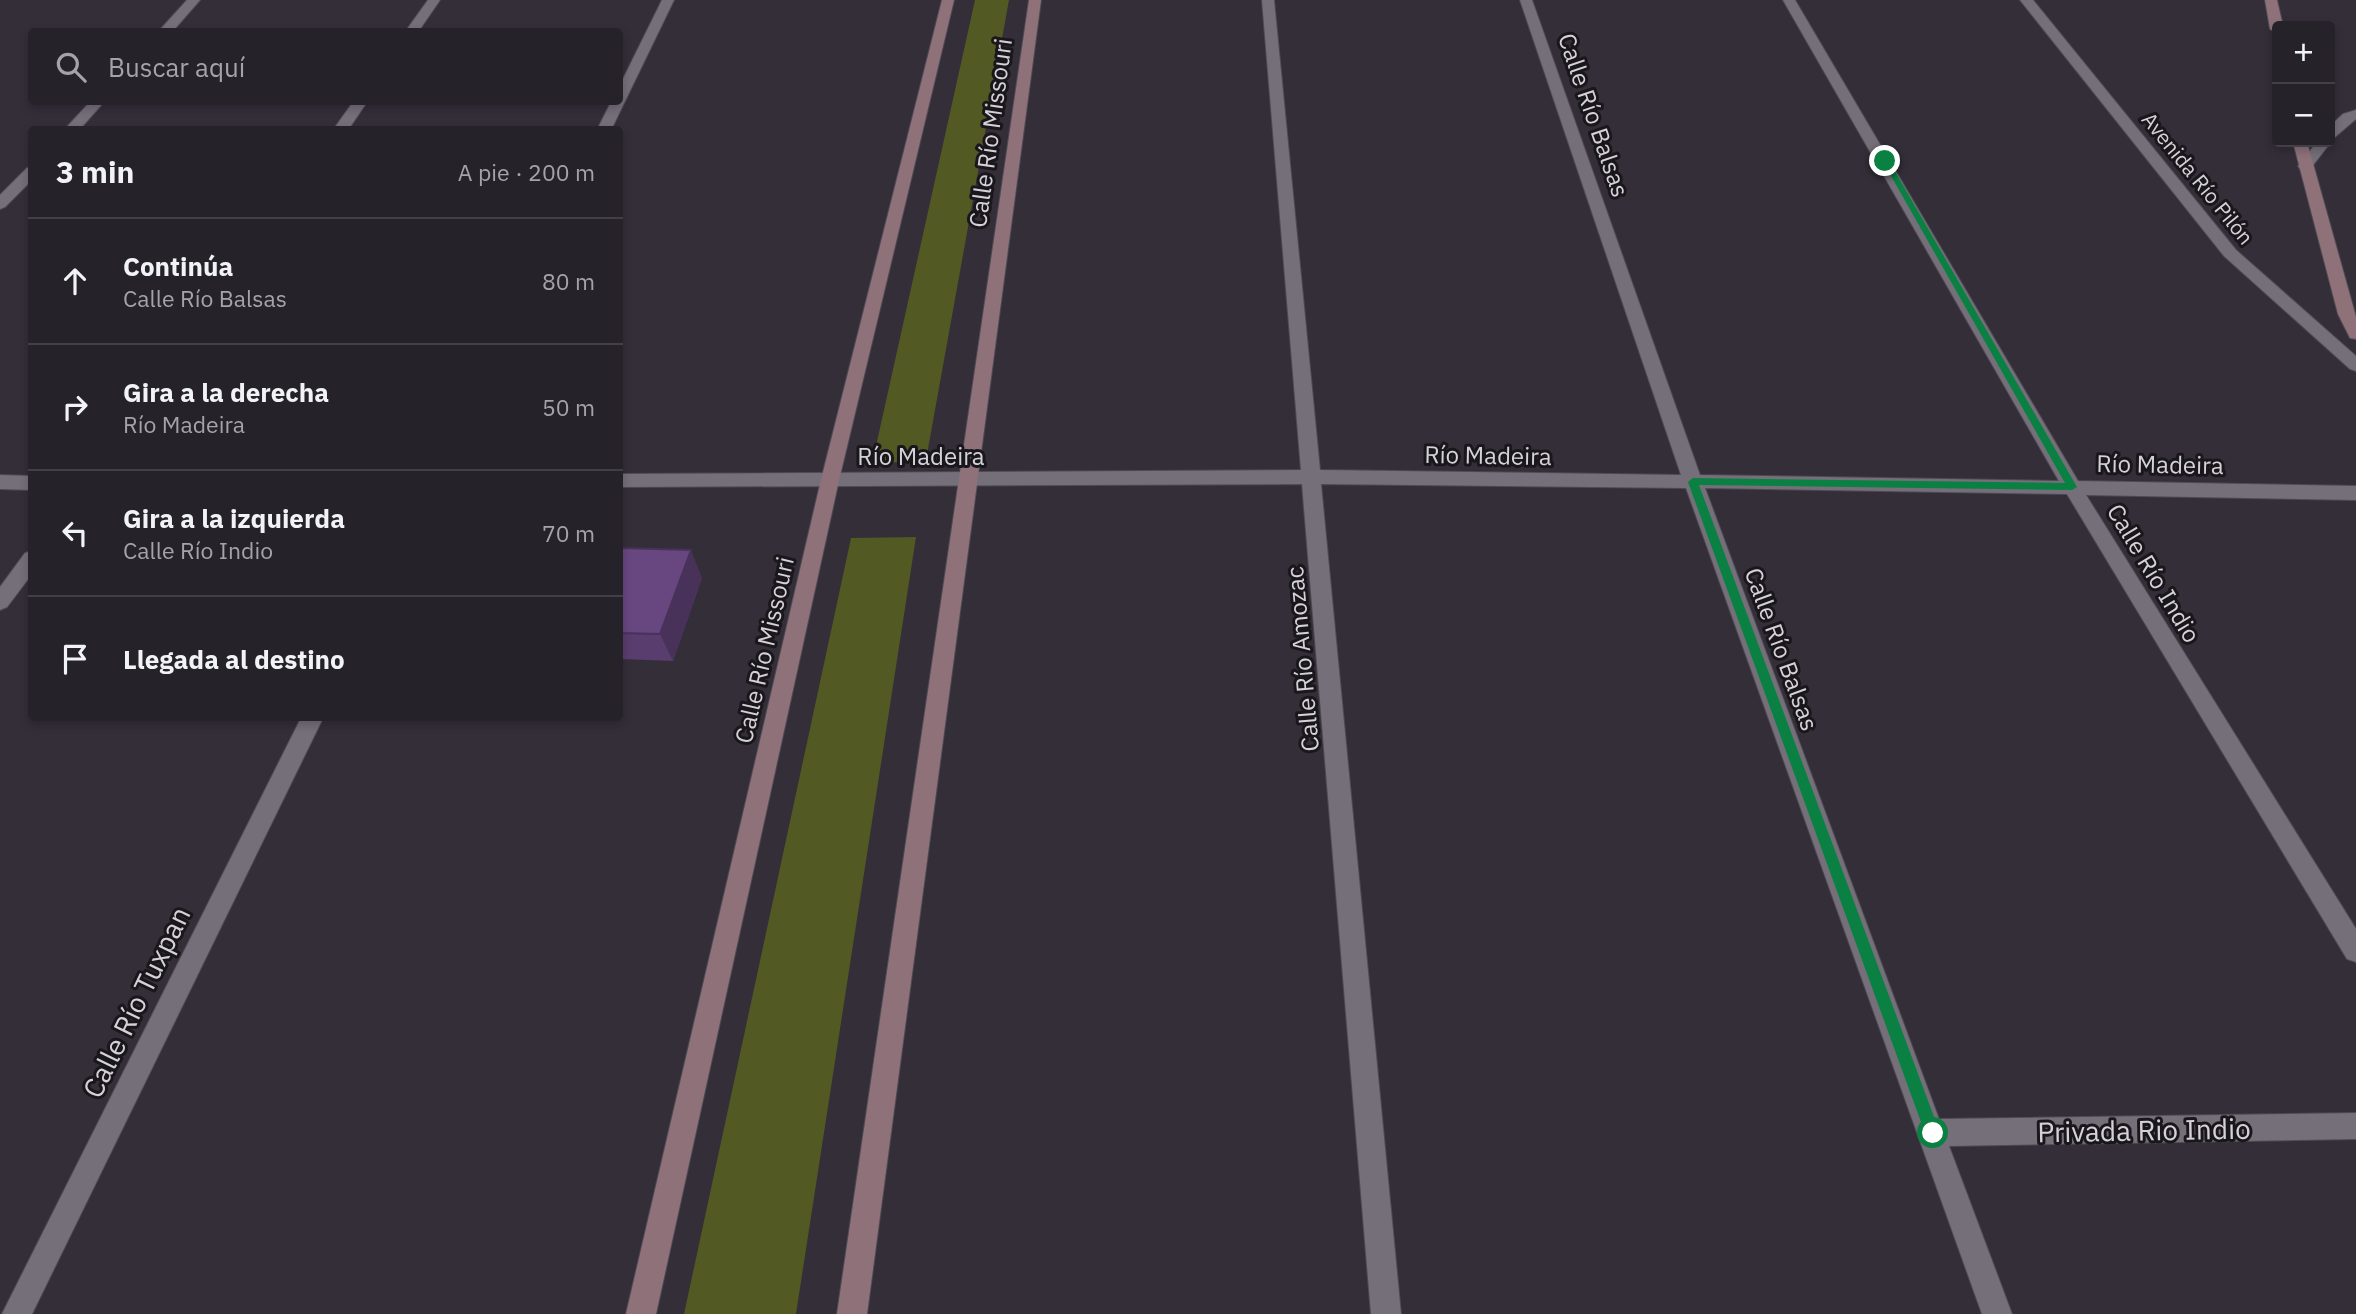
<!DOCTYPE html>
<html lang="es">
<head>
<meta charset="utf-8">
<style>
  :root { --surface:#26222a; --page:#2e2a32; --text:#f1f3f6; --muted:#a4a4a8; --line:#423f47 }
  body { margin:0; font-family:"IBM Plex Sans",sans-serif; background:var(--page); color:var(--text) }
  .controls { position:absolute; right:21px; top:21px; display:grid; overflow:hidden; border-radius:7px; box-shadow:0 4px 10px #0003 }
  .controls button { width:63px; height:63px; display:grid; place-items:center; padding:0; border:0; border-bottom:2px solid var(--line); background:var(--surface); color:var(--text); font:35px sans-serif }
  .stop { position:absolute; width:21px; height:21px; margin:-16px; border:5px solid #0b8043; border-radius:50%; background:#fff }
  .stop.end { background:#0b8043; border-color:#fff; box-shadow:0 2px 7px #0008 }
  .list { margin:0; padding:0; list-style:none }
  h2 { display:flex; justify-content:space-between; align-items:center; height:91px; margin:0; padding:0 28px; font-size:30px }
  h2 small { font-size:23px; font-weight:400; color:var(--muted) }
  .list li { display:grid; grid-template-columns:46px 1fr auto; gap:21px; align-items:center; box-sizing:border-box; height:126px; padding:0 28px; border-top:2px solid var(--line) }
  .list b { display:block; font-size:26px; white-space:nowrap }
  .list p { margin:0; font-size:23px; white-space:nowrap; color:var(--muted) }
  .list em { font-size:23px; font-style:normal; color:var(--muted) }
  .icon { flex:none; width:38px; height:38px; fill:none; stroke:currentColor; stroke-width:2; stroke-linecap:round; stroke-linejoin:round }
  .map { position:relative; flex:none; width:2356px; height:1314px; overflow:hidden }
  .search { position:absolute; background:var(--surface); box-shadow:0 4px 10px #0003; left:28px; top:28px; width:595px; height:77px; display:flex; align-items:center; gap:18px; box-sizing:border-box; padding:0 24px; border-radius:7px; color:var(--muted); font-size:26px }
  .panel { position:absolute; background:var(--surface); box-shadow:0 4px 10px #0003; left:28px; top:126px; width:595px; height:595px; border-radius:7px }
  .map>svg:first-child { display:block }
  .green { fill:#525923 }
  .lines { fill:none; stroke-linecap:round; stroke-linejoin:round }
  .lane-casing { stroke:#4f4a53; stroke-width:2 }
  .street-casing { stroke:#4f4a53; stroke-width:2 }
  .secondary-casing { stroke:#4f4a53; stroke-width:2 }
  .lane { fill:#756f7a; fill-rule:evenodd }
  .street { fill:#756f7a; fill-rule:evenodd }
  .secondary { fill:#8f717a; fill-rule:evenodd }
  .wall { fill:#593d6e }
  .shaded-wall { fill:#49325a }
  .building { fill:#684780; stroke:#49325a; stroke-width:2 }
  .route { fill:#0b8043 }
  .labels { text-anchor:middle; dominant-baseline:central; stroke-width:6; stroke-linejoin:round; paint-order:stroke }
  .far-street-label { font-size:21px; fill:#d5d1d8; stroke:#1a171c }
  .street-label { font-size:24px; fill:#d5d1d8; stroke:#1a171c }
  .near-street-label { font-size:28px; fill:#d5d1d8; stroke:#1a171c }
</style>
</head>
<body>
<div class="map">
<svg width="2356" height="1314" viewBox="0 0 2356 1314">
  <rect width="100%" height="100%" fill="#332e38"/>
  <!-- green -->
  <g class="green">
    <polygon points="975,0 1009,0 926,460 872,464"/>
    <polygon points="916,537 796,1314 684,1314 851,538"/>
  </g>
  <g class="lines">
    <!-- lane casing -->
    <g class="lane-casing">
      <g id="lane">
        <polygon points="2356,110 2356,119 2335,137 2330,138 2330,126 2343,114"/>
        <polygon points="2330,140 2331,142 2310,169 2300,169 2298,166 2317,142"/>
      </g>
    </g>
    <!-- street casing -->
    <g class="street-casing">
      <g id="street">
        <polygon points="187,0 200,0 172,32 158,32"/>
        <polygon points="428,0 440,0 418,32 405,32"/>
        <polygon points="662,0 674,0 611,130 597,130 611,102 620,102 620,85"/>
        <polygon points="1262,0 1274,0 1320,470 1681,475 1520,0 1532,0 1700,475 2059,481 1783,0 1795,0 2078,481 2356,486 2356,500 2086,495 2356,929 2356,962 2347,959 2067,494 1705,488 1939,1119 2356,1113 2356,1139 1949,1146 2012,1314 1982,1314 1686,488 1321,484 1401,1314 1371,1314 1302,484 620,487 620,474 1301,470"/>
        <polygon points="2020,0 2033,0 2236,250 2356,356 2356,371 2350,369 2224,256"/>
        <polygon points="90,102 104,102 79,130 64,130"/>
        <polygon points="353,102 367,102 348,130 333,130"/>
        <polygon points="32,167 32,180 5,207 0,209 0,195 27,168"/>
        <polygon points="0,475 32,476 32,490 0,489"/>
        <polygon points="32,551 32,574 7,607 0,610 0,587 25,553"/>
        <polygon points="301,718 323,718 32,1314 2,1314"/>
      </g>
    </g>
    <!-- secondary casing -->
    <g class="secondary-casing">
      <g id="secondary">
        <polygon points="942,0 954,0 839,480 656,1314 626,1314 821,480"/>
        <polygon points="1029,0 1041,0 867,1314 837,1314"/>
        <polygon points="2265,0 2277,0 2283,26 2277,26 2277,33 2270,29"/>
        <polygon points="2293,142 2307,142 2356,317 2356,339 2350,338 2338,314"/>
      </g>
    </g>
    <!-- lane -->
    <use href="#lane" class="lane"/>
    <!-- street -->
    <use href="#street" class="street"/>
    <!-- secondary -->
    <use href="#secondary" class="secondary"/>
  </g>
  <!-- wall -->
  <polygon class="wall" points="620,548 702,578 673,661 620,659"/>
  <!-- shaded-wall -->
  <polygon class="shaded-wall" points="691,550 702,578 673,661 660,634"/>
  <!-- building -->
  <polygon class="building" points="620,548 691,550 660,634 620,633"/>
  <!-- route -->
  <polygon class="route" points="1882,160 1889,161 2077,487 2072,490 1699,485 1940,1133 1938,1139 1933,1141 1927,1139 1925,1133 1688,482 1693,478 2065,483"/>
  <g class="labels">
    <!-- far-street labels -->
    <g class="far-street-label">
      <text transform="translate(2198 178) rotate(51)">Avenida Río Pilón</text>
    </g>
    <!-- street labels -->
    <g class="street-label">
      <text transform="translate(1594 115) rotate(71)">Calle Río Balsas</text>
      <text transform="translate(990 133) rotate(-82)">Calle Río Missouri</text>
      <text transform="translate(1488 455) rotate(1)">Río Madeira</text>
      <text x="921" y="456">Río Madeira</text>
      <text transform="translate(2160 464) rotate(1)">Río Madeira</text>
      <text transform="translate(2154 573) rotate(59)">Calle Río Indio</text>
      <text transform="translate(1782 649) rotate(70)">Calle Río Balsas</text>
      <text transform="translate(764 650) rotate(-77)">Calle Río Missouri</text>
      <text transform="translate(1302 659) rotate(-95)">Calle Río Amozac</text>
    </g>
    <!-- near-street labels -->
    <g class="near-street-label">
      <text transform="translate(136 1002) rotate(-64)">Calle Río Tuxpan</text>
      <text transform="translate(2144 1130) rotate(-1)">Privada Rio Indio</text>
    </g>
  </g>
</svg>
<div class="controls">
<button>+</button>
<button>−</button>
</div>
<div class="stop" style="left:1933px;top:1133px"></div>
<div class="stop end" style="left:1885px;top:161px"></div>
<div class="search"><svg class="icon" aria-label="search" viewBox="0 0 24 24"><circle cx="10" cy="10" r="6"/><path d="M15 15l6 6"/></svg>Buscar aquí</div>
<section class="panel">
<h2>3 min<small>A pie · 200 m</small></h2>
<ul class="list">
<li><svg class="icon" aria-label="ahead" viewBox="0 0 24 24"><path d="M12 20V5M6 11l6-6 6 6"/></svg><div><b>Continúa</b><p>Calle Río Balsas</p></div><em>80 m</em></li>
<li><svg class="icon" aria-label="right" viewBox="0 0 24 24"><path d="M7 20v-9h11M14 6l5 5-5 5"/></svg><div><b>Gira a la derecha</b><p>Río Madeira</p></div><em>50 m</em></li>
<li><svg class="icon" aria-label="left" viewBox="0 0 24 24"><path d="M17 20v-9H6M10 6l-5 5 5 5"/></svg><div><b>Gira a la izquierda</b><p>Calle Río Indio</p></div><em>70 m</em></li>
<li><svg class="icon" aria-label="arrive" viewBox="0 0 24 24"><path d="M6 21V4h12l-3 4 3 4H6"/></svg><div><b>Llegada al destino</b></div></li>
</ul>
</section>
</div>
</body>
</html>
